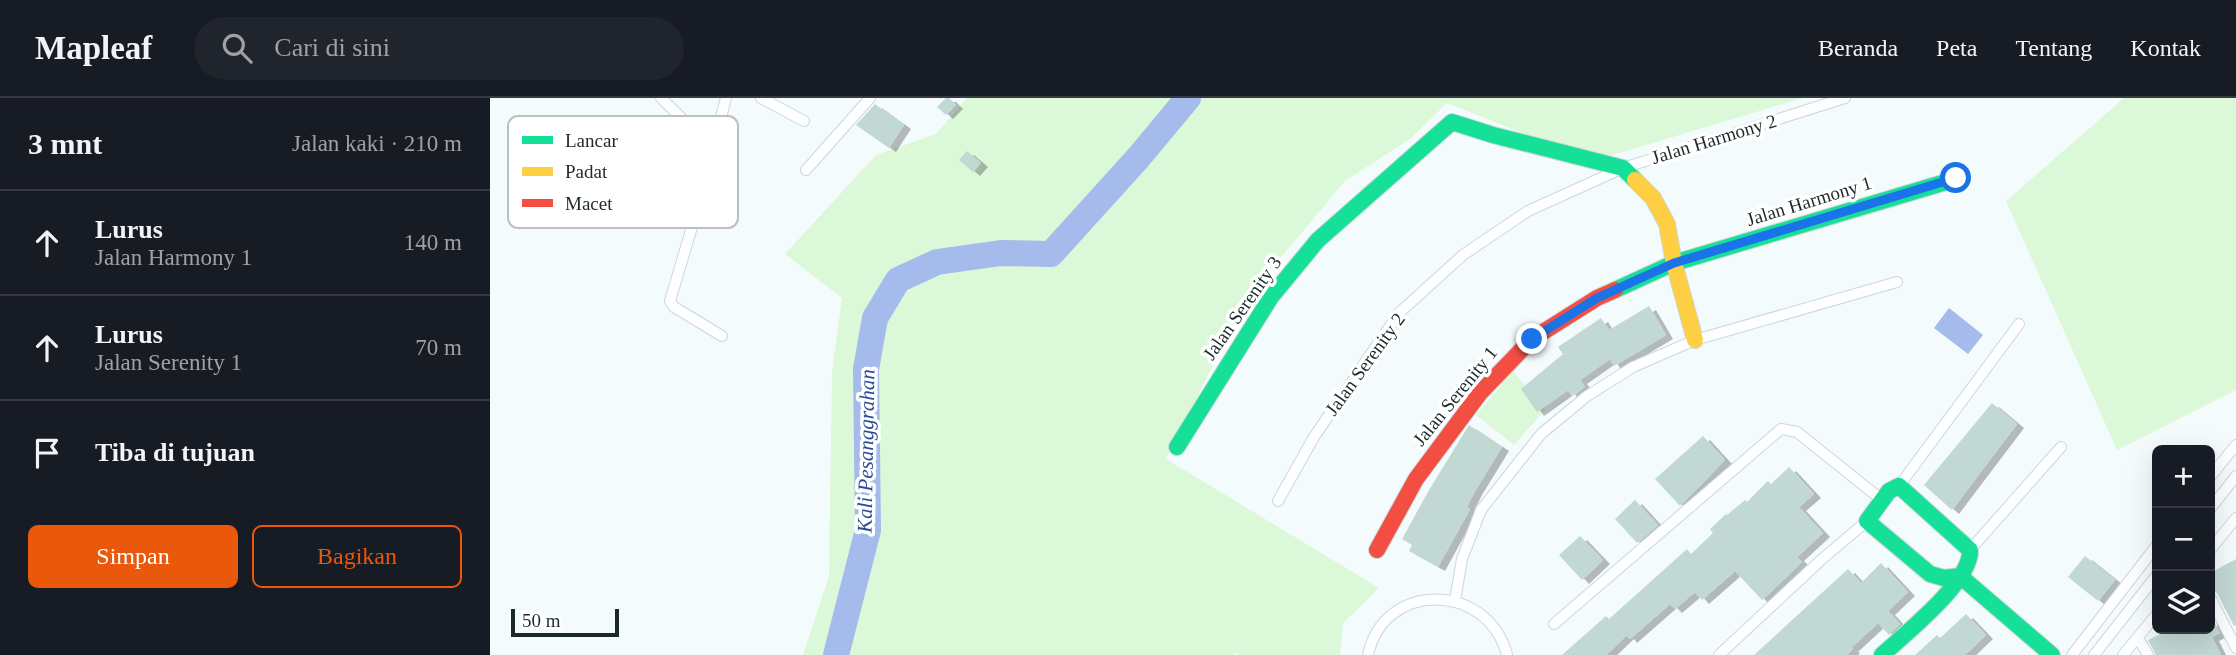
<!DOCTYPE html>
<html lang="id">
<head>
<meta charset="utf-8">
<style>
  :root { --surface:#171b24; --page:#20242c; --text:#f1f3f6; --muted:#9ea1a6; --line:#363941; --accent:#ea580c }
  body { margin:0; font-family:Georgia,serif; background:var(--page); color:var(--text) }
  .controls { position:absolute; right:21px; bottom:21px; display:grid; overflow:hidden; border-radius:10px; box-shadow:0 7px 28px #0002 }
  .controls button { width:63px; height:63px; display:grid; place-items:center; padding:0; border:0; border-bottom:2px solid var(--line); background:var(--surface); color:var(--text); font:35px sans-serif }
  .scale { position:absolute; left:21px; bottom:18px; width:108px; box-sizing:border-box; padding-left:7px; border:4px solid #1c292a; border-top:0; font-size:19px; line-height:24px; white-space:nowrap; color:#1c292a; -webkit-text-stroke:5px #fff; paint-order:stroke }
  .stop { position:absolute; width:21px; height:21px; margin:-16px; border:5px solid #1a73e8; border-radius:50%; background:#fff }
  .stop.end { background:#1a73e8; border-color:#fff; box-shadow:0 2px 7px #0008 }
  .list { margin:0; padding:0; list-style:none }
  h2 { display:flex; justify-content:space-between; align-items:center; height:91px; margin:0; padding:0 28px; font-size:30px }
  h2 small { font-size:23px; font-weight:400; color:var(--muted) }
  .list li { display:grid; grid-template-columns:46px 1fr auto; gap:21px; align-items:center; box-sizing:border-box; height:105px; padding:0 28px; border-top:2px solid var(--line) }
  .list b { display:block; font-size:26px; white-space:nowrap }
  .list p { margin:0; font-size:23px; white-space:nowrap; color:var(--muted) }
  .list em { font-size:23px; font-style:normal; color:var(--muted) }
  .actions { display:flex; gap:14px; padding:21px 28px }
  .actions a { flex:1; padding:16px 0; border:2px solid var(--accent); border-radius:10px; text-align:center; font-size:24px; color:var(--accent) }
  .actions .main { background:var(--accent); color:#fff }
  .icon { flex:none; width:38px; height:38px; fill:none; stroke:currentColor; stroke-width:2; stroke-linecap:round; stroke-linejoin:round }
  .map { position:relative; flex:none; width:1746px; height:557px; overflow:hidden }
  header { display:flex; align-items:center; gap:42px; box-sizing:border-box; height:98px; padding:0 35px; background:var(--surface); border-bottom:2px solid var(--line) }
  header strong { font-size:33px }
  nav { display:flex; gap:38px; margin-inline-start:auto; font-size:24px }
  .search { width:490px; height:63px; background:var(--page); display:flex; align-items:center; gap:18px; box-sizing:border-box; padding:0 24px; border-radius:38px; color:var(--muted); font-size:26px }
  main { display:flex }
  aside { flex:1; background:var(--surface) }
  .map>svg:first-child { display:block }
  .green { fill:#dbf8d8 }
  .water { fill:#a4bbeb }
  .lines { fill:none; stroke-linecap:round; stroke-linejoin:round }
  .river { stroke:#a4bbeb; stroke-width:26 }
  .building { fill:#c2d8d3; filter:url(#shadow) }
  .street-casing { stroke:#ced7d8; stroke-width:12 }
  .fast-casing { stroke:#ced7d8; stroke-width:18 }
  .slow-casing { stroke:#ced7d8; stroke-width:18 }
  .jam-casing { stroke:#ced7d8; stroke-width:18 }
  .street { stroke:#fdfeff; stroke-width:10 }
  .fast { stroke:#16e098; stroke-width:16 }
  .slow { stroke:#ffcf43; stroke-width:16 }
  .jam { stroke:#f24e42; stroke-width:16 }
  .route { stroke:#1a73e8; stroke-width:9 }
  .labels { text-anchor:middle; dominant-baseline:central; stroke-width:7; stroke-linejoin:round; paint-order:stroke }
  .street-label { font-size:19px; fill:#1c292a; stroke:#fff }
  .water-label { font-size:21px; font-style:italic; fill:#2a4999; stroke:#fff }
  .key { fill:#fff; stroke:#bbbfbf; stroke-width:2 }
  .key-label { font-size:19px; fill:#1c292a }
</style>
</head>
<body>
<header>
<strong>Mapleaf</strong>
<div class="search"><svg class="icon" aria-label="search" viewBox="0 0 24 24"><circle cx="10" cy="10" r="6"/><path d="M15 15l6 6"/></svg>Cari di sini</div>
<nav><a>Beranda</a><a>Peta</a><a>Tentang</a><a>Kontak</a></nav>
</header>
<main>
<aside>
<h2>3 mnt<small>Jalan kaki · 210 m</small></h2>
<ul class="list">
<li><svg class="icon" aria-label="ahead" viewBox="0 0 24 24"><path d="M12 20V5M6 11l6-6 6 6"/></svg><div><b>Lurus</b><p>Jalan Harmony 1</p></div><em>140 m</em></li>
<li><svg class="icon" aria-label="ahead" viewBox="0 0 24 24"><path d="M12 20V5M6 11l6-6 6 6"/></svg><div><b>Lurus</b><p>Jalan Serenity 1</p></div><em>70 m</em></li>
<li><svg class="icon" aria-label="arrive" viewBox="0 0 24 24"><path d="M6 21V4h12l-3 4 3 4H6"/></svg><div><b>Tiba di tujuan</b></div></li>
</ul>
<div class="actions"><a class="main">Simpan</a><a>Bagikan</a></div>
</aside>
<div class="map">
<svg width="1746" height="557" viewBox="0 0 1746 557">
  <defs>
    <filter id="shadow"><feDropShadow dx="7" dy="4" stdDeviation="0" flood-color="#0004"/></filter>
  </defs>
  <rect width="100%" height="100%" fill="#f4fbfc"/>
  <!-- green -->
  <g class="green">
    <polygon points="477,0 1312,0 1103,63 957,5 920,41 855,83 756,201 676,361 889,490 853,525 850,557 749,557 746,555 744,557 313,557 339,478 342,274 352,200 295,156 386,57 446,36"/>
    <polygon points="1634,0 1746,0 1746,292 1627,352 1516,103"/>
    <polygon points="1023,273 1055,312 1024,347 986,317"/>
  </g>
  <!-- water -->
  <polygon class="water" points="1459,210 1493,237 1478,256 1444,230"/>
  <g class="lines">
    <!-- river -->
    <polyline class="river" points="346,557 378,432 376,271 385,220 408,182 447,164 511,155 561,156 648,60 698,0"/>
  </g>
  <!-- building -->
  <g class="building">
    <polygon points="456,0 459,0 466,7 456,17 447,9"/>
    <polygon points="385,6 414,27 399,50 366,27"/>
    <polygon points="477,53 491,65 483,74 469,62"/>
    <polygon points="1159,208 1176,237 1124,268 1120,261 1090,282 1095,289 1082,298 1078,292 1047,314 1031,291 1073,256 1068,249 1111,220 1119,232"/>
    <polygon points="1502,305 1527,326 1462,412 1434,387"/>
    <polygon points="979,327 1012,349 985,393 977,409 980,411 948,469 919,453 922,447 912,441 939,392"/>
    <polygon points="1213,338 1235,362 1190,408 1165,381"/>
    <polygon points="1299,369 1324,396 1309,409 1333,435 1307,459 1312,464 1272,502 1245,473 1212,502 1205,494 1185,511 1180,506 1140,541 1137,537 1116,557 1072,557 1116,518 1119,521 1197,451 1201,456 1223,435 1220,431 1236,416 1237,417 1255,402 1257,404 1278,383 1281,386"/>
    <polygon points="1145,402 1168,427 1147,445 1125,421"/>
    <polygon points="1090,438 1113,462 1092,482 1069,457"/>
    <polygon points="1595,458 1625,482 1608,503 1578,479"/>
    <polygon points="1746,461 1746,527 1744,528 1727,495 1720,491 1720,475"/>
    <polygon points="1391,465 1418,494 1398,513 1410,526 1399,537 1388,525 1361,550 1363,551 1357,557 1264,557 1358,471 1371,485"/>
    <polygon points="1476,516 1496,537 1475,557 1425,557 1447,537 1450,540"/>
    <polygon points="1720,516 1730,535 1722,539 1731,557 1666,557 1658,542 1681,531 1720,531"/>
  </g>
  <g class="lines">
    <!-- street casing -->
    <g class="street-casing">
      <g id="street">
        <polyline points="171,0 222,50"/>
        <polyline points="271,0 314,23"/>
        <polyline points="316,72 380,0"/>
        <polyline points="190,73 207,36"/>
        <polyline points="232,238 184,209 180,203 207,112 236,0"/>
        <polyline points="1720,379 1746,347"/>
        <polyline points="1409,388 1529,226"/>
        <polyline points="788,403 824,339 909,215 973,157 1038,113 1133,70 1355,0"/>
        <polyline points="1720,411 1746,378"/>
        <polyline points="1480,452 1571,349"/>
        <polyline points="1720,452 1746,420"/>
        <polyline points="1720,499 1746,550"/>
        <polyline points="965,503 972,461 991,412 1051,336 1097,298 1143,269 1205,242 1407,184"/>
        <polyline points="1064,526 1291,331 1307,334 1392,402"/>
        <polyline points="1648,540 1658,557"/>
        <path d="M878,557C894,482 998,484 1017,557"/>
        <polyline points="1229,557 1331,462 1377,423"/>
        <polyline points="1582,557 1667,447"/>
        <polyline points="1604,557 1667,477"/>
        <polyline points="1633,557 1667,516"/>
      </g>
    </g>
    <!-- fast casing -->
    <g class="fast-casing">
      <g id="fast">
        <polyline points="1125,192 1184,165 1466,81"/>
        <polyline points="687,349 781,199 828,142 962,24 1003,37 1133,70 1145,82"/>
        <path d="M1392,557C1415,536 1482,483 1480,452L1409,388L1399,393L1377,423L1440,476L1454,480L1470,478L1562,557"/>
      </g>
    </g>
    <!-- slow casing -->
    <g class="slow-casing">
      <polyline id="slow" points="1145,82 1163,100 1177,126 1184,165 1205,242"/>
    </g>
    <!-- jam casing -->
    <g class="jam-casing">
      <polyline id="jam" points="887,452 926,381 990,295 1042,241 1107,200 1125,192"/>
    </g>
    <!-- street -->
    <use href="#street" class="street"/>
    <!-- fast -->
    <use href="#fast" class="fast"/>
    <!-- slow -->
    <use href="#slow" class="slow"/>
    <!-- jam -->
    <use href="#jam" class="jam"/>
  </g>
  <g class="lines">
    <!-- route -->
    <polyline class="route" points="1042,241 1107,200 1184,165 1466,80"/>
  </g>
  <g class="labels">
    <!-- street labels -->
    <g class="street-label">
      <text transform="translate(1224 41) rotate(-17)">Jalan Harmony 2</text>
      <text transform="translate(1319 103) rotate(-17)">Jalan Harmony 1</text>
      <text transform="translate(752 210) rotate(-55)">Jalan Serenity 3</text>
      <text transform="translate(875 266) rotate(-54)">Jalan Serenity 2</text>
      <text transform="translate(965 298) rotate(-51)">Jalan Serenity 1</text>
    </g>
    <!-- water labels -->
    <g class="water-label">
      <text transform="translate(376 353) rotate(-89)">Kali Pesanggrahan</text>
    </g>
  </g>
  <!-- legend -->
  <rect x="18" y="18" width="230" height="112" rx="10" class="key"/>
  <rect x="32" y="38" width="31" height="8" fill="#16e098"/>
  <rect x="32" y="69" width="31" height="9" fill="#ffcf43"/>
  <rect x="32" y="101" width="31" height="8" fill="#f24e42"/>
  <g class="key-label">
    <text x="75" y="49">Lancar</text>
    <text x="75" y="80">Padat</text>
    <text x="75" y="112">Macet</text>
  </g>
</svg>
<div class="controls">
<button>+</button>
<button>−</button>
<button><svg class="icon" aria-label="layers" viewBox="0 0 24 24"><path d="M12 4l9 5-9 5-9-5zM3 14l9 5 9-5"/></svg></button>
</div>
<div class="scale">50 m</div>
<div class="stop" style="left:1466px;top:80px"></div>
<div class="stop end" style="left:1042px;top:241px"></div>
</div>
</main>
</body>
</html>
